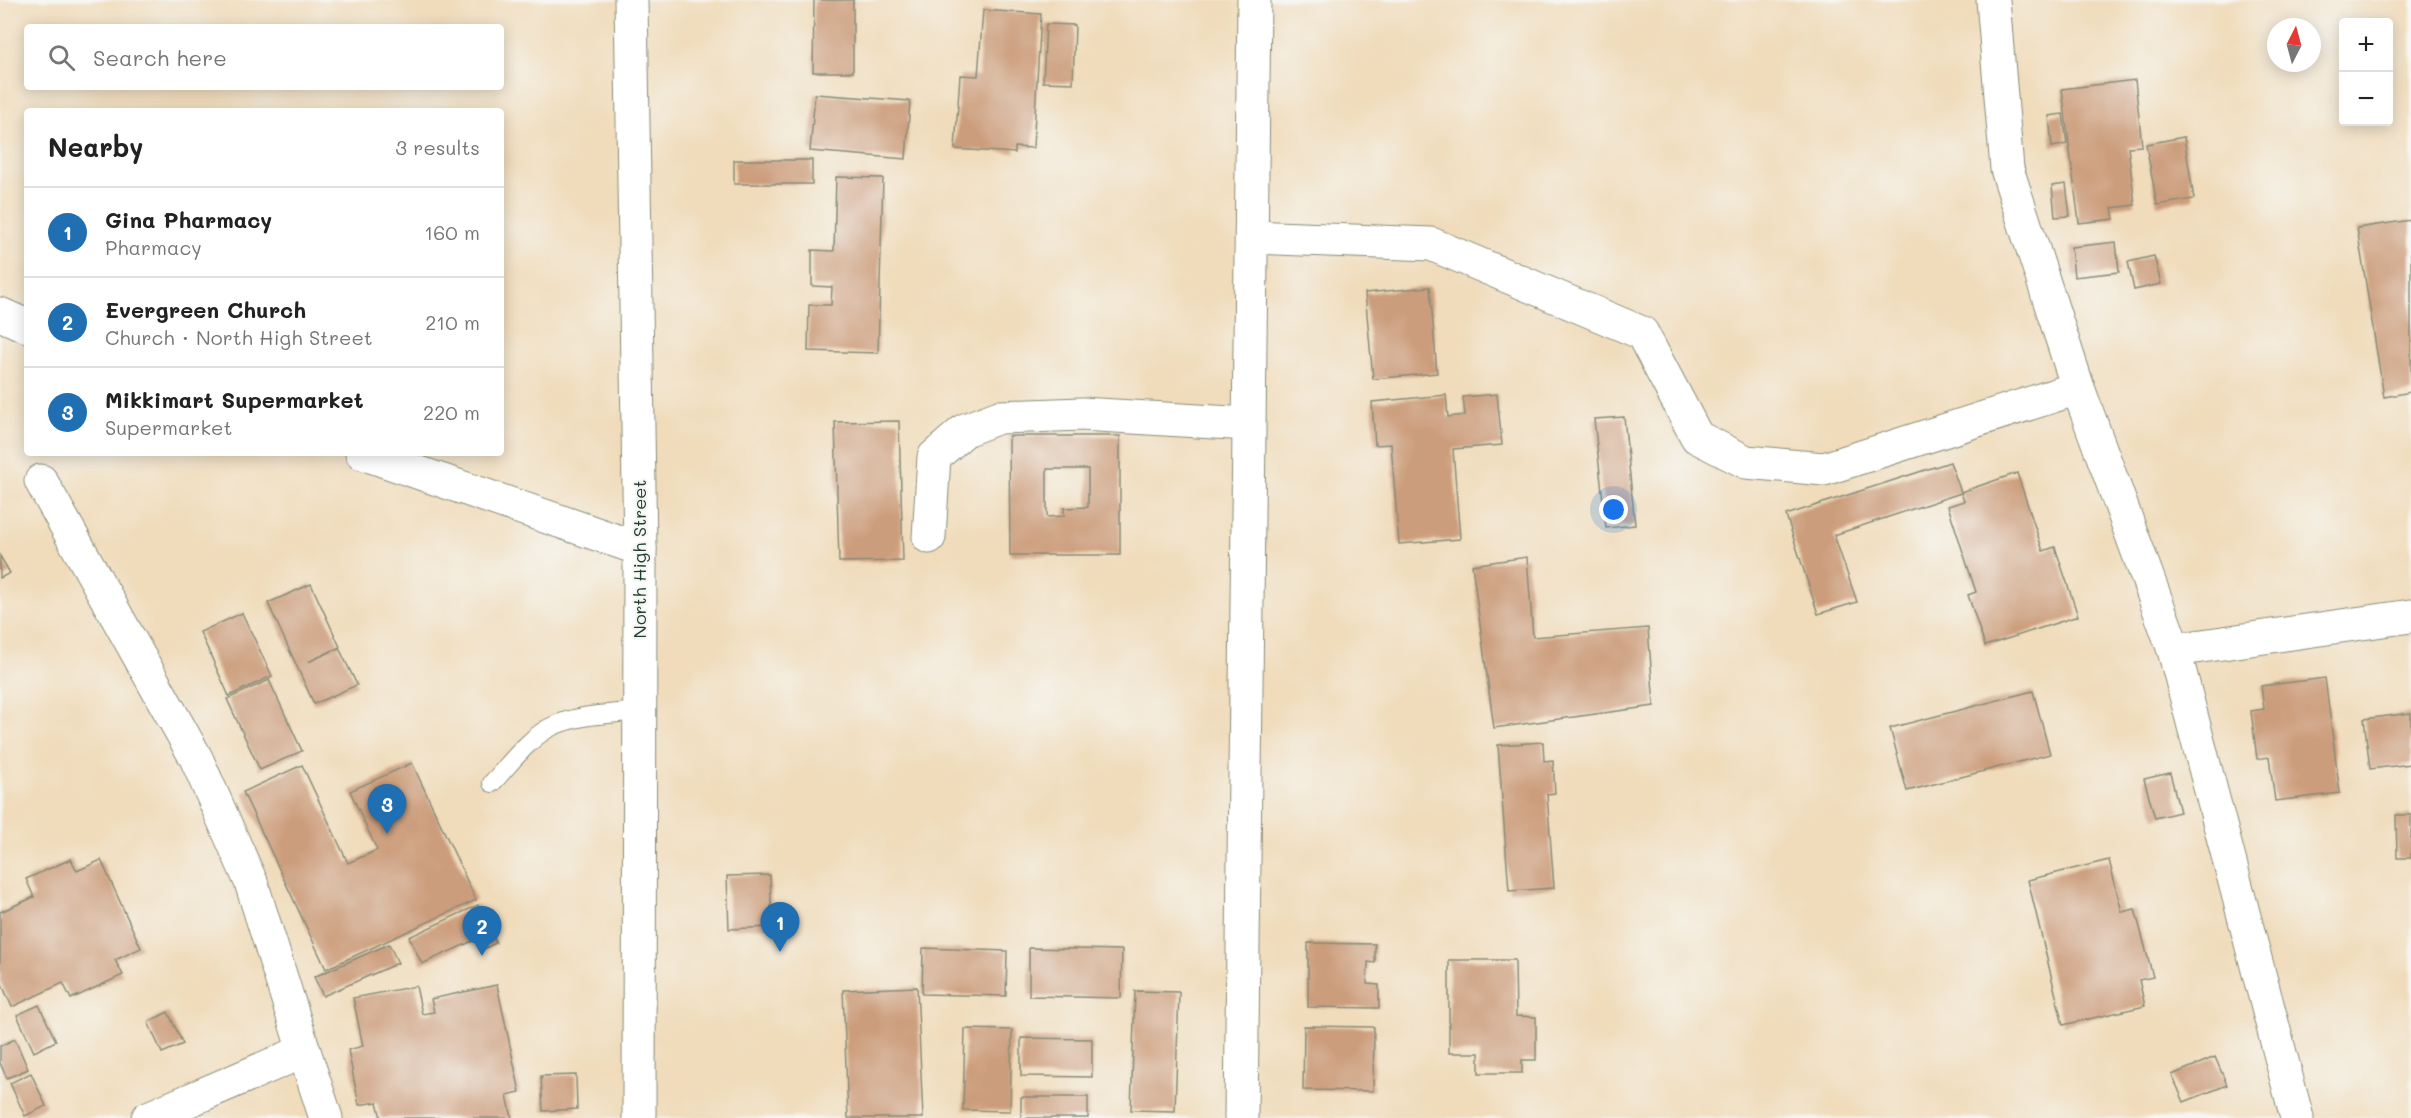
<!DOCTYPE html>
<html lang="en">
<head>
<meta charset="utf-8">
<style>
  :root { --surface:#fff; --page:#f2f2f2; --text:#222; --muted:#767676; --line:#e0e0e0; --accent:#1f6fb2 }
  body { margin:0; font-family:Mali,sans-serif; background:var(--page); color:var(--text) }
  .controls { position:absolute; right:18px; top:18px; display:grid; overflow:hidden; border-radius:6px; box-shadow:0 3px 15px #0003 }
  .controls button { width:54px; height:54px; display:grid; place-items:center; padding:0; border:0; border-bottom:2px solid var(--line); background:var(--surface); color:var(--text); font:30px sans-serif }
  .compass { position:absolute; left:2267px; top:18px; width:54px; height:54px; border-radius:50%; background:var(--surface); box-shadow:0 3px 15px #0003; rotate:6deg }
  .you { position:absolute; left:1614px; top:510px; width:21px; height:21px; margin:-15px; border:4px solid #fff; border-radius:50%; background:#1a73e8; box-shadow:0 0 0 9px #1a73e833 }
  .badge { display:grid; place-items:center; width:39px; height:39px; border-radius:50%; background:var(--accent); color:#fff; font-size:20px; font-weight:700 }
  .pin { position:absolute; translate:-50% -50px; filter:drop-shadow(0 2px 3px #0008) }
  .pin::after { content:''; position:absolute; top:32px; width:21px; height:18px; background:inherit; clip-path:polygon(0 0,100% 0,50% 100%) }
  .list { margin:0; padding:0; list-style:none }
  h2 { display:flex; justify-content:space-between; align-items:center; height:78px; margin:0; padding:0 24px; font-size:26px }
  h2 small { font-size:20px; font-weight:400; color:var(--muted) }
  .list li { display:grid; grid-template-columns:39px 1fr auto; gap:18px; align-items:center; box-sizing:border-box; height:90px; padding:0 24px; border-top:2px solid var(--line) }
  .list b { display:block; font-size:22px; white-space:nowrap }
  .list p { margin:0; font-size:20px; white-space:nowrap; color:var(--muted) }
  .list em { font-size:20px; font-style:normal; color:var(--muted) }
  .icon { flex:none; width:33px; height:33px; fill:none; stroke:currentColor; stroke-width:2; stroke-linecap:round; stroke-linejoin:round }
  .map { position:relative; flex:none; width:2411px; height:1118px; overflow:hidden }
  .search { position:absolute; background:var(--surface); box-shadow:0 3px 15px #0003; left:24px; top:24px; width:480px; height:66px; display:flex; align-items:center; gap:15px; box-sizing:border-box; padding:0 21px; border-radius:6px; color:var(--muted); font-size:22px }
  .panel { position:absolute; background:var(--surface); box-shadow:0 3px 15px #0003; left:24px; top:108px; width:480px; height:348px; border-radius:6px }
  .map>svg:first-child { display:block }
  .building { fill:#cc9d7b; fill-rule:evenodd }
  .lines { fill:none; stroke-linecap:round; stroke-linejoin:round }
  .lane-casing { stroke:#888c78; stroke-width:20 }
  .street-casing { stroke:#888c78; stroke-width:35 }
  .highway-casing { stroke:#888c78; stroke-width:35 }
  .lane { stroke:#fff; stroke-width:18 }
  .street { stroke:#fff; stroke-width:33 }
  .highway { stroke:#fff; stroke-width:33 }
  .labels { text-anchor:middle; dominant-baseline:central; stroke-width:4.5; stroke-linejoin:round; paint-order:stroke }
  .street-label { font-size:18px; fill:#1f3d34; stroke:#f6f6f2 }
</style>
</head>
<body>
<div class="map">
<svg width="2411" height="1118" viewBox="0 0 2411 1118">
  <rect width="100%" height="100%" fill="#f6f6f2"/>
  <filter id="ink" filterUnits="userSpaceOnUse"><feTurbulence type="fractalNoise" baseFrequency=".0167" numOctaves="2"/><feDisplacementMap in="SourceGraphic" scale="12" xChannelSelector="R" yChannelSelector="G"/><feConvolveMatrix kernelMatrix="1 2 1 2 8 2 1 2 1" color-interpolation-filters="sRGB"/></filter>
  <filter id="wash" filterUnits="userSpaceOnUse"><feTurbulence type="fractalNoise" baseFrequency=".008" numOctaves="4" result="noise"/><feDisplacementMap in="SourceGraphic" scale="24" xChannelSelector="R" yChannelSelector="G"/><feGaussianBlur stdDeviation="1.35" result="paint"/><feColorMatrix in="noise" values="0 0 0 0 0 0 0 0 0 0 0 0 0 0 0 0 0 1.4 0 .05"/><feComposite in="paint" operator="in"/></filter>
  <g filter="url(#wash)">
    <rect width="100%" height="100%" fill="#f0dcbb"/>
    <g id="blocks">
      <!-- building -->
      <g class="building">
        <polygon points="814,0 853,0 853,72 813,72"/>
        <polygon points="983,10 1041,14 1033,148 1015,147 1015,153 955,149 960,75 978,76"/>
        <polygon points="1046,24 1075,25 1073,83 1043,82"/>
        <polygon points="2135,80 2142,146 2128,147 2135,205 2112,208 2114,219 2079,223 2062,89"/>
        <polygon points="815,94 910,101 906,159 810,151"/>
        <polygon points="2063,114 2067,144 2052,147 2049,116"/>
        <polygon points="2184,137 2194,199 2157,205 2146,144"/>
        <rect x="734" y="160" width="78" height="24"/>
        <polygon points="836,177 883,178 878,353 808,351 809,305 831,305 832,287 812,286 812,250 834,251"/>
        <polygon points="2066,184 2070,216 2055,217 2052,186"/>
        <polygon points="2411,220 2411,392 2384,397 2357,228"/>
        <polygon points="2116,242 2119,272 2074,277 2071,247"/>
        <polygon points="2154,256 2161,284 2134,290 2128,262"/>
        <polygon points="1430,287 1437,373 1373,379 1365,293"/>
        <polygon points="1497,394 1502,445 1453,449 1460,539 1399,544 1391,444 1375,445 1372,402 1446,395 1448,417 1465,415 1463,397"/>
        <polygon points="1624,417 1635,525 1606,528 1594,419"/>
        <polygon points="899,421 903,561 839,562 835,422"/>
        <path d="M1009,436H1120V555H1010ZM1047,469H1088V507L1064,508V516L1047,517Z"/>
        <polygon points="1950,462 1961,492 2017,473 2043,551 2055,547 2078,616 1985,646 1968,595 1976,592 1948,506 1964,501 1961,493 1834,535 1857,602 1818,614 1786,515"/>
        <polygon points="0,556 10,573 0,578"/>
        <polygon points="1527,557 1533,637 1648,628 1654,706 1494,728 1472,565"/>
        <polygon points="311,584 340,647 308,662 339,648 357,685 314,704 268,603"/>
        <polygon points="242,613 272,676 229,696 200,632"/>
        <polygon points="2325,678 2340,793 2275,801 2269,757 2257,759 2251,711 2264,709 2261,686"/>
        <polygon points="269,680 302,751 260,770 227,699"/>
        <polygon points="2033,691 2050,754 1907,791 1890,728"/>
        <polygon points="2411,713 2411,764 2370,769 2364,719"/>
        <polygon points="1543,742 1544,761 1553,760 1555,793 1547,794 1554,888 1509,891 1498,745"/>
        <polygon points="412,763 476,900 326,969 243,792 302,765 348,863 377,850 350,791"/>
        <polygon points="2170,773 2180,812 2155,818 2144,779"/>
        <polygon points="2396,815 2411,815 2411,858 2397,858"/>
        <polygon points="71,859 77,871 101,860 141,948 115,960 123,975 71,999 63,983 12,1007 0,980 0,912 34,897 26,879"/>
        <polygon points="2109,860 2122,912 2135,909 2153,977 2139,980 2145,1006 2063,1025 2028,880"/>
        <polygon points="770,875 772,927 729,929 727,876"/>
        <polygon points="478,905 496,943 482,950 477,939 422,964 409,937"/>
        <polygon points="1308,943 1375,944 1375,963 1368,962 1367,984 1379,985 1379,1008 1308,1007"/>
        <polygon points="389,944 398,963 323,996 314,977"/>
        <polygon points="923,948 1007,951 1006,996 922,994"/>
        <polygon points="1029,948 1122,950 1121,998 1029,996"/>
        <polygon points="1449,960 1515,960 1516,1016 1536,1017 1536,1060 1522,1060 1522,1073 1479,1073 1479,1053 1449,1053"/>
        <polygon points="497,985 520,1092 507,1095 512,1118 381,1118 377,1102 359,1105 348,1050 363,1046 353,998 416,986 422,1014 434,1012 431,999"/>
        <polygon points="917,987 923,1118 848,1118 843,990"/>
        <polygon points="1135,991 1179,992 1175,1111 1131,1110"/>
        <polygon points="39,1005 56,1041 34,1052 17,1015"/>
        <polygon points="168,1012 183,1044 162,1053 148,1022"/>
        <polygon points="1304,1026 1374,1027 1373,1091 1303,1090"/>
        <polygon points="965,1029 1012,1030 1010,1111 963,1110"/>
        <polygon points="1021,1038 1092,1039 1092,1077 1021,1076"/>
        <polygon points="15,1039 28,1069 7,1078 0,1063 0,1046"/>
        <polygon points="2215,1057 2227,1085 2184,1102 2172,1075"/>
        <polygon points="31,1073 46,1106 25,1116 10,1083"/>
        <polygon points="576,1075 577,1109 543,1111 541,1076"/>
        <rect x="1021" y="1097" width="67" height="21"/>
      </g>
    </g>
  </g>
  <g filter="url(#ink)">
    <use href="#blocks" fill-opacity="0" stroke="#888c78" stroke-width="1.5"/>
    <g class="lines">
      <!-- lane casing -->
      <g class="lane-casing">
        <path id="lane" d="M492,783C510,764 529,737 553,726C578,714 612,714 640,711"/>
      </g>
      <!-- street casing -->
      <g class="street-casing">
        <g id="street">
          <polyline points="1993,0 2007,169 2078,388 2174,650 2297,1118"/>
          <polyline points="1253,237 1431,244 1642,333 1697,437 1746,462 1824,469 2078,388"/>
          <polyline points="0,314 27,326"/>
          <polyline points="362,453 640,549"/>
          <polyline points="41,481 196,758 251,882 304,1051 148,1118"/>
          <polyline points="929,537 934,457 965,430 999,417 1082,414 1248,424"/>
          <polyline points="2174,650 2411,616"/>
          <polyline points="304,1051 326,1118"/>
          <polyline points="1241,1118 1254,0"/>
        </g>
      </g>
      <!-- highway casing -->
      <g class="highway-casing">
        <polyline id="highway" points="631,0 640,549 639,1118"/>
      </g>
      <!-- lane -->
      <use href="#lane" class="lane"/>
      <!-- street -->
      <use href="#street" class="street"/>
      <!-- highway -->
      <use href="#highway" class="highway"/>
    </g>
  </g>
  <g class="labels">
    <!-- street labels -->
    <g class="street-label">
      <text transform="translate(639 559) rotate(-90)">North High Street</text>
    </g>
  </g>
</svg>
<div class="controls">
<button>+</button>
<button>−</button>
</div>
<svg class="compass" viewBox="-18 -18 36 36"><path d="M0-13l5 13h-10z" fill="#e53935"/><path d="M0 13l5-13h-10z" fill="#767676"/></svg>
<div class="you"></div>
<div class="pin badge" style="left:780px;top:952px">1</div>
<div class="pin badge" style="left:482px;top:956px">2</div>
<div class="pin badge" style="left:387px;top:834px">3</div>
<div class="search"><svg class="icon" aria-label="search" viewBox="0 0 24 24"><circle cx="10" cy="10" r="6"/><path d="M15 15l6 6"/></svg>Search here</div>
<section class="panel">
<h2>Nearby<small>3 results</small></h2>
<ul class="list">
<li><span class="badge">1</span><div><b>Gina Pharmacy</b><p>Pharmacy</p></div><em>160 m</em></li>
<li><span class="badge">2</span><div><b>Evergreen Church</b><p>Church · North High Street</p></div><em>210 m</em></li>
<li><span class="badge">3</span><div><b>Mikkimart Supermarket</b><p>Supermarket</p></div><em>220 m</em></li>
</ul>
</section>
</div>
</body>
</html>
